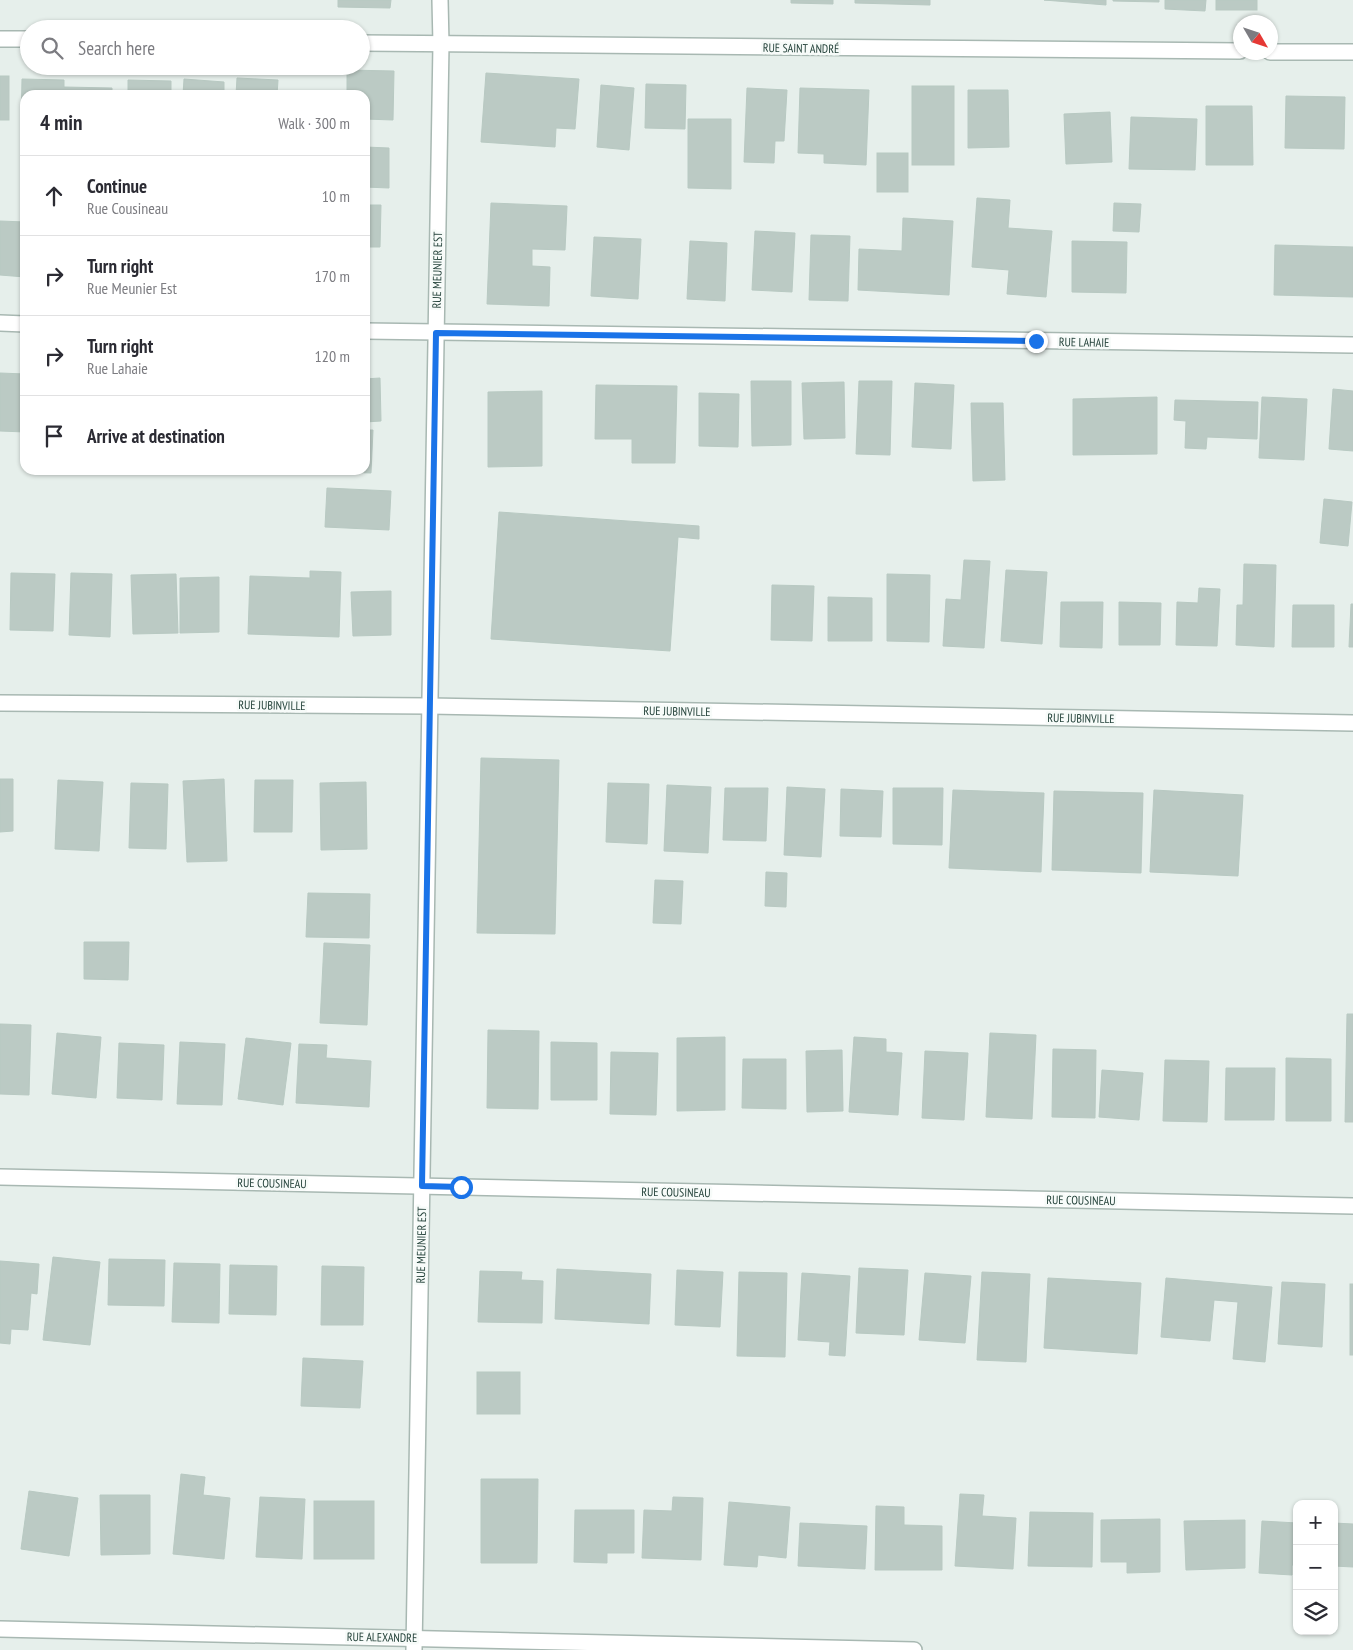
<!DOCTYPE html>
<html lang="en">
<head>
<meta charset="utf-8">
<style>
  :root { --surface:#fff; --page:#f7f7f7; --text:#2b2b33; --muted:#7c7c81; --line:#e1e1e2 }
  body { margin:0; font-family:"PT Sans Narrow",sans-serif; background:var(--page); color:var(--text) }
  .controls { position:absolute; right:15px; bottom:15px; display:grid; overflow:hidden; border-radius:10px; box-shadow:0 1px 4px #0004 }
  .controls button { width:45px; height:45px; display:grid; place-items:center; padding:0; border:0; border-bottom:1px solid var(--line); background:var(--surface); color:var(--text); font:25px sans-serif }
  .compass { position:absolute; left:1233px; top:15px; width:45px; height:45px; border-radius:50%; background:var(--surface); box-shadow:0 1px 4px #0004; rotate:129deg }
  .stop { position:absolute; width:15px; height:15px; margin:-11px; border:4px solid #1a73e8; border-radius:50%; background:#fff }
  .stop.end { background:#1a73e8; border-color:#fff; box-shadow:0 1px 5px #0008 }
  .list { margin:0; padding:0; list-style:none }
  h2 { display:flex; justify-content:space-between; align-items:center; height:65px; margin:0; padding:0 20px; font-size:21px }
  h2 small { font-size:16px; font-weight:400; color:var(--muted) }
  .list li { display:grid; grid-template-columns:32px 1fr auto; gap:15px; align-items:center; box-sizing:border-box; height:80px; padding:0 20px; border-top:1px solid var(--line) }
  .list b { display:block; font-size:19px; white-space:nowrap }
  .list p { margin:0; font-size:16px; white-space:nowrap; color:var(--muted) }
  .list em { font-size:16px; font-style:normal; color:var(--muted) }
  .icon { flex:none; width:28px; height:28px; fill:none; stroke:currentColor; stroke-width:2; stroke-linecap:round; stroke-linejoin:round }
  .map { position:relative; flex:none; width:1353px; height:1650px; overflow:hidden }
  .search { position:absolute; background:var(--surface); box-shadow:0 1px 4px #0004; left:20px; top:20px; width:350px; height:55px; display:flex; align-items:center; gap:12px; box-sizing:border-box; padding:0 18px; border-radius:28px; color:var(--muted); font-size:19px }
  .panel { position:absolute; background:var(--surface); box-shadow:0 1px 4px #0004; left:20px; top:90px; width:350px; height:385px; border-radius:15px }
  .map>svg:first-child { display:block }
  .building { fill:#bbcac4; stroke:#b8c9c2 }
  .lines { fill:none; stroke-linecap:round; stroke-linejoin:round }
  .minor-casing { stroke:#a8b8b2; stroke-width:18 }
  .minor { stroke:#fff; stroke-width:15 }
  .route { stroke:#1a73e8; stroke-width:6 }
  .labels { text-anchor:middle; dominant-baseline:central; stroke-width:5; stroke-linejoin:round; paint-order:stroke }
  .street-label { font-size:12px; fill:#24423a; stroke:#f7fbf9 }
</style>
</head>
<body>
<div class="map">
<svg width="1353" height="1650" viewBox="0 0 1353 1650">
  <rect width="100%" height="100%" fill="#e6efeb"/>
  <!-- building -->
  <g class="building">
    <polygon points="338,0 391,0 390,8 338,7"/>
    <polygon points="791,0 833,0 833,4 791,3"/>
    <polygon points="855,0 930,0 930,5 855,3"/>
    <polygon points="1044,0 1106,0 1106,5"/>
    <polygon points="1113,0 1159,0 1159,2 1113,1"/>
    <polygon points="1165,0 1206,0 1205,11 1165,9"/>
    <rect x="1216" y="0" width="41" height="10"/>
    <polygon points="347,70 394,71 393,120 365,119 365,95 347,95"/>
    <polygon points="486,73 579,79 575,129 556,128 555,147 481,142"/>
    <rect x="0" y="76" width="9" height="44"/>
    <polygon points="237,78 278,80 277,95 236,95"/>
    <polygon points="22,79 64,80 64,87 112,88 112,95 25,95 25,127 21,127"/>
    <polygon points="184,79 224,82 224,95 183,95"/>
    <polygon points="128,80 171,81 171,95 128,95"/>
    <polygon points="646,84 686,85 685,129 645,128"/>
    <polygon points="601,85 634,88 629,150 597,147"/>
    <rect x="912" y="86" width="42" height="79"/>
    <polygon points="747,88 787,90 784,141 775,141 774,163 744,162"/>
    <polygon points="800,88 869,90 866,165 824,163 824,154 798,153"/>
    <polygon points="968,90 1008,90 1009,147 968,148"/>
    <polygon points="1286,96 1345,97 1344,149 1285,148"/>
    <polygon points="1206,106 1252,106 1253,165 1206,165"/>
    <polygon points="1110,112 1112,162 1066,164 1064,114"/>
    <polygon points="1131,117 1197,119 1195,170 1129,169"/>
    <polygon points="688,119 731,119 731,189 688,188"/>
    <polygon points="365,147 389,148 389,188 365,187"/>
    <rect x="877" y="153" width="31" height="39"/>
    <polygon points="977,198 1010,200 1008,228 1052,231 1046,297 1007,294 1009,270 972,267"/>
    <polygon points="491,203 567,206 565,250 532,249 532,266 550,267 549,306 487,304"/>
    <polygon points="1114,203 1141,204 1139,232 1113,231"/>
    <polygon points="365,205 381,205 380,247 365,247"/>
    <polygon points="903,218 953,221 949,295 858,290 859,249 902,251"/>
    <polygon points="0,221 25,222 25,277 0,275"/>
    <polygon points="755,231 795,233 792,292 752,290"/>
    <polygon points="811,235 850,236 848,301 809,300"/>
    <polygon points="594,237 641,239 638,299 591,296"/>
    <polygon points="690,241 727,243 725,301 687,299"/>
    <polygon points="1072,241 1127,242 1126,293 1072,292"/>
    <polygon points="1275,245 1353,247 1353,297 1274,295"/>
    <polygon points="0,373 25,374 25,432 0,431"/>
    <polygon points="380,378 381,421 365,422 365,379"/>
    <polygon points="751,381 791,381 791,445 752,446"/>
    <polygon points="859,381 892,381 890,455 856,454"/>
    <polygon points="844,382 845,438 804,439 802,383"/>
    <polygon points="915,383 954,385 951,449 912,447"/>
    <polygon points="596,385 677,386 675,463 632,463 632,439 595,439"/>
    <polygon points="1333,389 1353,391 1353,451 1329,449"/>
    <polygon points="542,391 542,466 488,467 488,392"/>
    <polygon points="699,393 739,394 738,447 699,446"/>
    <polygon points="1157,397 1157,454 1073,455 1073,399"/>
    <polygon points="1262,397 1307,399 1304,460 1259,458"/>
    <polygon points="1175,400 1258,402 1257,439 1207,437 1206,449 1185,448 1186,421 1174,420"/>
    <polygon points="971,403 1003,403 1005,480 973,481"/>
    <polygon points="365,430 373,430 371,473 314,471 365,470"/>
    <polygon points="327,488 391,491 389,530 325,527"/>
    <polygon points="1324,499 1352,502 1348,546 1320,543"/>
    <polygon points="499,512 699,526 699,539 678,537 670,651 491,639"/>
    <polygon points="964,560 990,561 984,648 943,646 946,599 961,600"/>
    <polygon points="1244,564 1276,565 1274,647 1236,645 1237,605 1243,605"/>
    <polygon points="1006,570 1047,572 1042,644 1001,641"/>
    <polygon points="310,571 341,572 339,637 248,634 250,576 310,578"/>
    <polygon points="11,573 55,574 53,631 10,630"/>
    <polygon points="71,573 112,574 110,637 69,635"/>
    <polygon points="176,574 178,633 133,634 131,575"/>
    <polygon points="887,574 930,575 929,642 887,641"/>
    <polygon points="219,577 219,632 180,633 180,578"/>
    <polygon points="772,585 814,586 812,641 771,640"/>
    <polygon points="1199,588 1220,589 1217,646 1176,645 1177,602 1198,603"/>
    <polygon points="391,591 391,635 353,636 351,592"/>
    <polygon points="828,597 872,598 872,641 828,641"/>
    <polygon points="1061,602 1103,602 1102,648 1060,647"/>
    <polygon points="1119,602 1161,603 1160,645 1119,645"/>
    <polygon points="1351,604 1353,604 1353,647 1349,647"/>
    <polygon points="1293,605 1334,605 1334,647 1292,647"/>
    <polygon points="481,758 559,760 555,934 477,933"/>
    <polygon points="0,779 13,779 13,831 0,832"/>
    <polygon points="224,779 227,861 187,862 183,781"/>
    <polygon points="58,780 103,782 99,851 55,849"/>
    <polygon points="255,780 293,780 292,832 254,832"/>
    <polygon points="366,782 367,849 321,850 320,783"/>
    <polygon points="131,783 168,784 166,849 129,848"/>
    <polygon points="608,783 649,784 647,844 606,842"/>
    <polygon points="667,785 711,787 708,853 664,851"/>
    <polygon points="787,787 825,789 821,857 784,855"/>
    <polygon points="725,788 768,788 766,841 723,840"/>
    <polygon points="893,788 943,788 942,845 893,844"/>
    <polygon points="841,789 883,791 881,837 840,836"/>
    <polygon points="953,790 1044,793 1041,872 949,868"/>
    <polygon points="1154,790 1243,795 1238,876 1150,872"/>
    <polygon points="1054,791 1143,793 1141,873 1052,870"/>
    <polygon points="766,872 787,873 786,907 765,906"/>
    <polygon points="655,880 683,881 681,924 653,923"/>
    <polygon points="308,893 370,894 369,938 306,937"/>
    <polygon points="84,942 129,942 128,980 84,979"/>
    <polygon points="324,943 370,945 367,1025 320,1023"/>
    <polygon points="1347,1014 1353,1014 1353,1122 1345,1122"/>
    <polygon points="0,1024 31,1025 29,1095 0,1094"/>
    <polygon points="488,1030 539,1031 538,1109 487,1108"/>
    <polygon points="57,1033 101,1037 96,1098 52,1094"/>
    <polygon points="990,1033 1036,1035 1032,1119 986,1117"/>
    <polygon points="725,1037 725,1110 677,1111 677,1038"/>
    <polygon points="854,1037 886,1039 886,1052 902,1053 898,1115 849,1112"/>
    <polygon points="246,1038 291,1043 283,1105 238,1099"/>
    <polygon points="180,1042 225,1044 222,1105 177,1104"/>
    <polygon points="551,1042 597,1043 597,1100 551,1100"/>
    <polygon points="119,1043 164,1045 162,1100 117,1098"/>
    <polygon points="299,1044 327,1045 326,1058 371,1061 369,1107 296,1103"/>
    <polygon points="1053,1049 1096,1050 1095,1118 1052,1117"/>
    <polygon points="842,1050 843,1111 807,1112 806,1051"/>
    <polygon points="925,1051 968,1053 964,1120 922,1118"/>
    <polygon points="611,1052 658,1053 656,1115 610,1114"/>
    <polygon points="1286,1058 1331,1059 1331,1121 1286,1121"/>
    <polygon points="743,1059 786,1059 786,1109 742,1108"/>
    <polygon points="1165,1060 1209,1061 1207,1122 1163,1121"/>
    <polygon points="1226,1068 1275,1068 1274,1120 1225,1120"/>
    <polygon points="1102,1070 1143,1073 1139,1120 1099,1117"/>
    <polygon points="53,1257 100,1262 90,1345 43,1340"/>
    <polygon points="109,1259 165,1260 164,1306 108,1305"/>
    <polygon points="0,1261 39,1264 37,1294 31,1293 28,1330 11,1329 10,1344 0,1343"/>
    <polygon points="174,1263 220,1264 219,1323 172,1322"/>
    <polygon points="230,1265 277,1266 276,1315 229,1314"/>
    <polygon points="322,1266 364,1267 363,1325 321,1325"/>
    <polygon points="859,1268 908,1270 904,1335 856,1333"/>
    <polygon points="557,1269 651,1274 649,1324 555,1319"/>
    <polygon points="677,1270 723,1272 720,1327 675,1325"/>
    <polygon points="480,1271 522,1272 521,1280 543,1281 542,1323 478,1322"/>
    <polygon points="739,1272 787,1273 785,1357 737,1356"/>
    <polygon points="982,1272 1030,1274 1026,1362 977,1360"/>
    <polygon points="802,1273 850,1276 845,1356 829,1355 830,1342 798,1340"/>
    <polygon points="925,1273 971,1276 965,1343 919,1340"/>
    <polygon points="1048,1278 1141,1283 1137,1354 1044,1348"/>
    <polygon points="1166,1278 1272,1287 1265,1362 1233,1359 1238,1302 1214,1300 1210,1341 1161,1337"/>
    <polygon points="1282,1282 1325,1284 1322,1347 1278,1344"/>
    <rect x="1350" y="1284" width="3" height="71"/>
    <polygon points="303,1358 363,1361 360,1408 301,1406"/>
    <rect x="477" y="1372" width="43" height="42"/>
    <polygon points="181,1474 205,1477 203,1495 230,1498 224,1559 173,1554"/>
    <polygon points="481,1479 538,1479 537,1563 481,1563"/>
    <polygon points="29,1491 78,1498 69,1556 21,1549"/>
    <polygon points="960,1494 984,1495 982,1516 1016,1518 1013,1569 955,1566"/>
    <polygon points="100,1495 150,1495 150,1554 101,1555"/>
    <polygon points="260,1497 305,1499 302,1559 256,1557"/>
    <polygon points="673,1497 703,1498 701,1560 642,1558 644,1510 672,1511"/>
    <rect x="314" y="1501" width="60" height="58"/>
    <polygon points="729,1502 790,1507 786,1558 758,1555 757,1567 724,1565"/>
    <polygon points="876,1506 904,1507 904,1525 942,1526 942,1570 875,1570"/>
    <polygon points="575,1510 634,1510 634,1553 607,1553 607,1563 574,1562"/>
    <polygon points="1030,1512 1093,1513 1092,1567 1028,1566"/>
    <polygon points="1160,1519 1160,1572 1127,1573 1127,1562 1101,1562 1101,1520"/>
    <polygon points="1245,1520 1245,1568 1186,1570 1184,1521"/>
    <polygon points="1262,1521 1297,1523 1297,1565 1292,1565 1292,1575 1259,1573"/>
    <polygon points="800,1523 867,1526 865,1569 798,1566"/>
    <polygon points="1334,1523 1353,1524 1353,1567 1334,1566"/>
  </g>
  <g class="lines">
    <!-- minor casing -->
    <g class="minor-casing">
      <g id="minor">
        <polyline points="0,39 29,39"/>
        <polyline points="361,43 1240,51"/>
        <polyline points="1270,52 1353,52"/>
        <polyline points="0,323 25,324"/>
        <polyline points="365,331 1353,345"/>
        <polyline points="0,703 430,706 1353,723"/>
        <polyline points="0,1177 1353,1206"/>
        <polyline points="0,1629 914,1650"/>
        <polyline points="414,1650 441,44 440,0"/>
      </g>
    </g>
    <!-- minor -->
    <use href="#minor" class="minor"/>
  </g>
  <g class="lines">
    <!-- route -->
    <polyline class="route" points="461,1187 422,1186 436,333 1036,341"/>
  </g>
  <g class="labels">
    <!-- street labels -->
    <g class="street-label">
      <text transform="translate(801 48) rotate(1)">RUE SAINT ANDRÉ</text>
      <text transform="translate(437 270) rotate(-89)">RUE MEUNIER EST</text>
      <text transform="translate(1084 342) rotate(1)">RUE LAHAIE</text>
      <text transform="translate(272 705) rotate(1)">RUE JUBINVILLE</text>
      <text transform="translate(677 711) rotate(1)">RUE JUBINVILLE</text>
      <text transform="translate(1081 718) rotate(1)">RUE JUBINVILLE</text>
      <text transform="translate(272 1183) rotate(1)">RUE COUSINEAU</text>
      <text transform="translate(676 1192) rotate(1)">RUE COUSINEAU</text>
      <text transform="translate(1081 1200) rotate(1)">RUE COUSINEAU</text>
      <text transform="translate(421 1245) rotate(-89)">RUE MEUNIER EST</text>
      <text transform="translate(382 1637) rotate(1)">RUE ALEXANDRE</text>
    </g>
  </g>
</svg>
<div class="controls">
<button>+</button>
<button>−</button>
<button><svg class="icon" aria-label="layers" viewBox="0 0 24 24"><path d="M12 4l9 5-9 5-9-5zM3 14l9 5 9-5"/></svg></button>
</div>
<svg class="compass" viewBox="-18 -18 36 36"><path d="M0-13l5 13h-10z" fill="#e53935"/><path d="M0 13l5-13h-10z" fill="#7c7c81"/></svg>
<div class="stop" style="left:461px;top:1187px"></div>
<div class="stop end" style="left:1036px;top:341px"></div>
<div class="search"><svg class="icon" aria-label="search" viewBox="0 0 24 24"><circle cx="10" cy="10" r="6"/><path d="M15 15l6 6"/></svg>Search here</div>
<section class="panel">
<h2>4 min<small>Walk · 300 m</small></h2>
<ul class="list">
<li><svg class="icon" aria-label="ahead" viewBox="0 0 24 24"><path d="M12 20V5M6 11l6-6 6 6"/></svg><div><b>Continue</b><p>Rue Cousineau</p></div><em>10 m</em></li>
<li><svg class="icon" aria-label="right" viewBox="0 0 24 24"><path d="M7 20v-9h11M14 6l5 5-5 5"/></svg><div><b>Turn right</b><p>Rue Meunier Est</p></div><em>170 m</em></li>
<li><svg class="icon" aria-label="right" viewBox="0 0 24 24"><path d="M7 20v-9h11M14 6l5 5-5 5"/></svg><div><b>Turn right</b><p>Rue Lahaie</p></div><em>120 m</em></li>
<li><svg class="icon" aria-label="arrive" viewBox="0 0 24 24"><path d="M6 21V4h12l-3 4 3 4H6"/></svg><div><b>Arrive at destination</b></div></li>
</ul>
</section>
</div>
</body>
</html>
